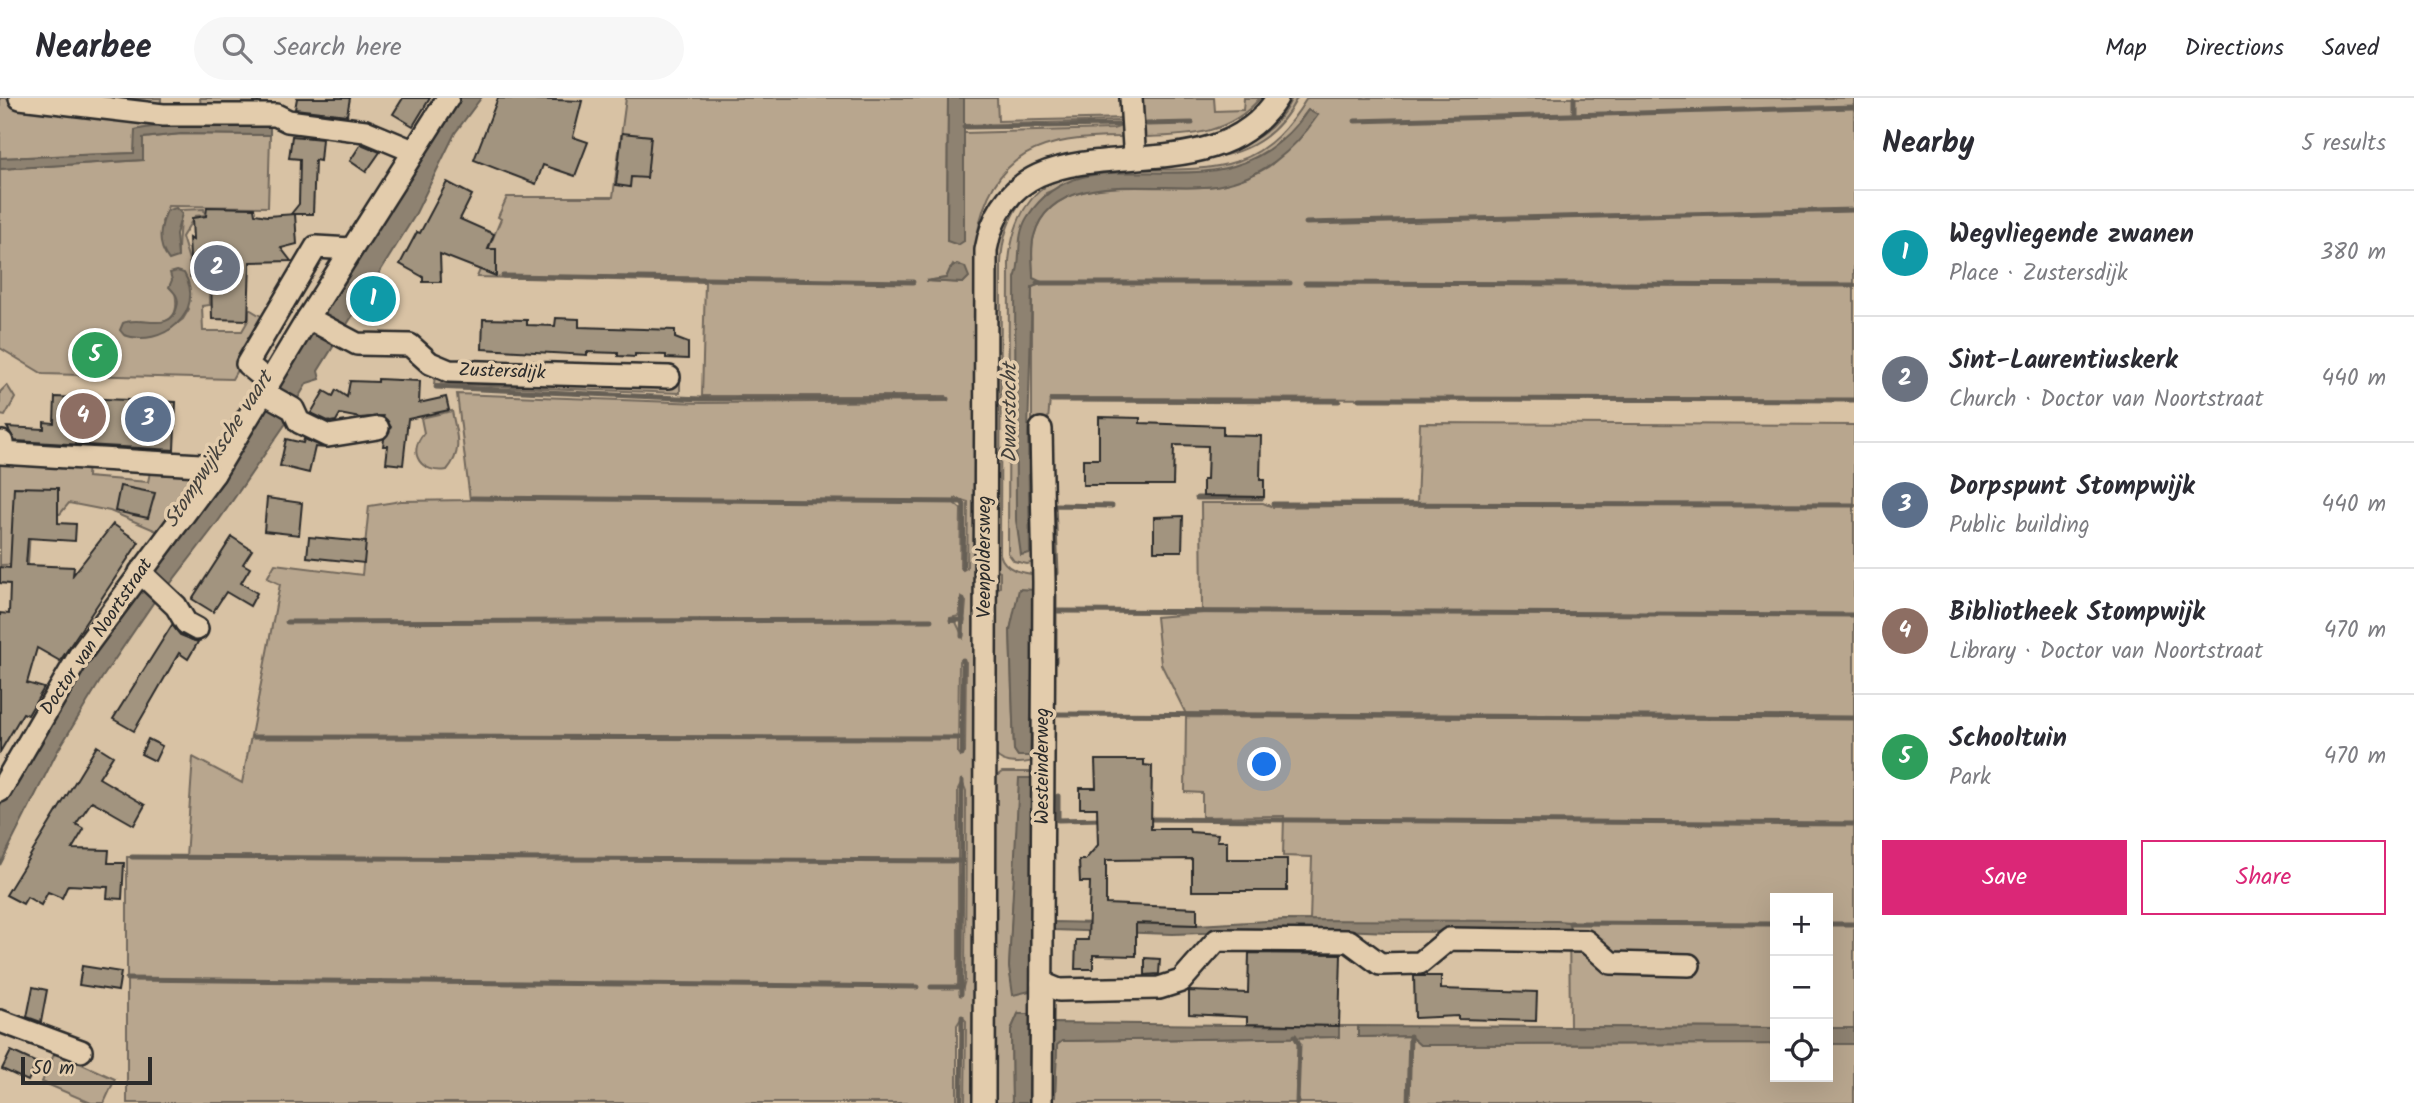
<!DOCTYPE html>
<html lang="en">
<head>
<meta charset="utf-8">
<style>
  :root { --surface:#fff; --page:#f7f7f7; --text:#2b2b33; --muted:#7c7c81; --line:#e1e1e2; --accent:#db2777 }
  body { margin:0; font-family:Kalam,sans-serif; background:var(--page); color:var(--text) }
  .controls { position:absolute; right:21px; bottom:21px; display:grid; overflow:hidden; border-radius:0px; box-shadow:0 7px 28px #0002 }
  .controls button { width:63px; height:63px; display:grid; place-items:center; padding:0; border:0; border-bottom:2px solid var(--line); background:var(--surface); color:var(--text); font:35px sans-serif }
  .scale { position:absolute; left:21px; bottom:18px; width:131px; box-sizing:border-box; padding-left:7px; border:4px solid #2b2b2b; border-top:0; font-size:19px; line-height:24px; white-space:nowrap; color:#2b2b2b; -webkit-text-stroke:5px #e3ccac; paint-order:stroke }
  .you { position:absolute; left:1265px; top:667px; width:24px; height:24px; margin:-18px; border:5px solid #fff; border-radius:50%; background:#1a73e8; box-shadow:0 0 0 10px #1a73e833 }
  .badge { display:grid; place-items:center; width:46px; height:46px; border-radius:50%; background:var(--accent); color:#fff; font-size:23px; font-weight:700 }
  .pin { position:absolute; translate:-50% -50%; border:4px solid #fff; box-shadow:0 2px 7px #0006 }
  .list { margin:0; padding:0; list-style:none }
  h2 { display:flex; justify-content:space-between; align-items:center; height:91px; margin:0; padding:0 28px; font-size:30px }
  h2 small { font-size:23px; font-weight:400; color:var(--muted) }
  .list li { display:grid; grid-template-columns:46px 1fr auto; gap:21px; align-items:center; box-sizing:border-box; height:126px; padding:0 28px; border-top:2px solid var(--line) }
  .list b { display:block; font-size:26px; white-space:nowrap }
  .list p { margin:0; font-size:23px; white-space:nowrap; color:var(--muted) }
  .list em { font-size:23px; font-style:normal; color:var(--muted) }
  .actions { display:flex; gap:14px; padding:21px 28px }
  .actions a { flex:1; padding:16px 0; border:2px solid var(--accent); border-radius:0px; text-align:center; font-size:24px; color:var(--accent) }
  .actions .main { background:var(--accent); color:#fff }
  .icon { flex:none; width:38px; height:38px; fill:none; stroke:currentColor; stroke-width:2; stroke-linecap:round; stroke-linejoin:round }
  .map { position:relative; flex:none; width:1854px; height:1005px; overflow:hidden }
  header { display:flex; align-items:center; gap:42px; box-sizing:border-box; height:98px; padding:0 35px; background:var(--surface); border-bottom:2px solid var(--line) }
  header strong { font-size:33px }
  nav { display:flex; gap:38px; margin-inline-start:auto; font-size:24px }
  .search { width:490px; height:63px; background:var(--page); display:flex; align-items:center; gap:18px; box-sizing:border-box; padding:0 24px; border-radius:38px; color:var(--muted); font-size:26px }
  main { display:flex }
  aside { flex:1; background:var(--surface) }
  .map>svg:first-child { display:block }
  .green { fill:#b8a68e; stroke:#72685c; stroke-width:2; fill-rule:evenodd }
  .water { fill:#8e8271; stroke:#665f55; stroke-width:2 }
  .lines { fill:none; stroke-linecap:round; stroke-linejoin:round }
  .stream { stroke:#665f55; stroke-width:5 }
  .building { fill:#a2947f; stroke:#2b2b2b; stroke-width:2 }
  .minor-casing { stroke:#2b2b2b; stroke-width:26 }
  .minor { stroke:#e3ccac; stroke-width:21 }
  .labels { text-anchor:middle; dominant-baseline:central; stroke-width:7; stroke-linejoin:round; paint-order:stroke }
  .street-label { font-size:19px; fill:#2b2b2b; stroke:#e3ccac }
  .water-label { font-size:21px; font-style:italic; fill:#44413c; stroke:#e3ccac }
</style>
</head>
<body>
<header>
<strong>Nearbee</strong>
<div class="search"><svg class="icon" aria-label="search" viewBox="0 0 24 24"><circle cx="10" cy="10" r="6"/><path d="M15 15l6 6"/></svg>Search here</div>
<nav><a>Map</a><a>Directions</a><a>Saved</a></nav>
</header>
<main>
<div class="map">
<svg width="1854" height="1005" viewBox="0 0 1854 1005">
  <rect width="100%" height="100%" fill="#d8c2a4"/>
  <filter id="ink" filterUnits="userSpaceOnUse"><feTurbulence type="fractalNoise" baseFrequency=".0143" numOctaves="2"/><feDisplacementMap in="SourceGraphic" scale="14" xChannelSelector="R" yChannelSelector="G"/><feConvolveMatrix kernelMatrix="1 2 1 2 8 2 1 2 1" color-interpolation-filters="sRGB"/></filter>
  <g filter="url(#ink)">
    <!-- green -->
    <g class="green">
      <polygon points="0,0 161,0 160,27 135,32 135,55 0,60"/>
      <polygon points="200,0 258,0 258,5 242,10 201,9"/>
      <path d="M626,0H948L947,143H964V35L1113,31L1122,28V23L964,27V0H997L998,23L1128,20L1125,36L1120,39C1044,39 991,53 977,138L974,1005H965L966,923L962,919L957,927V1005H127V759H186L193,659L242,685L280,486L267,480L275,466L362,477L369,408L401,403L470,402L457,296L701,305L947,303L946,298H702L705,184L477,179L501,121L498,119L507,99H613ZM953,167L968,179L963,185L926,183L946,180ZM955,400L968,404L967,470L963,472L960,468L961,411L955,406ZM961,499L966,504L963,539L956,524H950V520L959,518ZM962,561L966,564L965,655L962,657L958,655L959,564ZM962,683L966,693L965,882L961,896L958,887V691Z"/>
      <path d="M1136,0H1214L1215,13L1243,12L1244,0H1260C1230,36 1190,38 1146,39L1140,34Z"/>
      <path d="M1292,0H1297C1238,117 1096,14 1026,97C1009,117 1002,139 1001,165L1000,456C1005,474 1024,475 1041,477L1040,659C1029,667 1003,668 995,656V493L1000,489V473L995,471L996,166C996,138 1004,113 1023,92C1093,15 1240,107 1292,0ZM1020,492H1034L1029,658H1018L1014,652L1010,532Z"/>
      <path d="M1307,0H1854V302L1050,300L1036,464L1027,466L1014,463L1008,455L1009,163C1023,26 1153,92 1238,63C1270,52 1290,28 1307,0ZM1308,12C1299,26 1281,61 1268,69C1254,78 1234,84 1218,87C1166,98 1052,66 1034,138C1030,151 1033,167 1033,181L1043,185L1032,189V337L1028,338L1022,457L1016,421L1017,178L1046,95L1091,76L1215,74C1255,64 1284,46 1308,12Z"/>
      <path d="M181,36L270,37L268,109L168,108L162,124L178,159C177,146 182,117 179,112L204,111L205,117L195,118L182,139L189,162L190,179L208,180L210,207L202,208L203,233H242L249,221V211L266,221L232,281L43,276L0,250V71L143,62V40ZM172,182L189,211L183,221L169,232L140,223C178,231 181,212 172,182Z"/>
      <polygon points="680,274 680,295 434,286 435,278"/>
      <polygon points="7,287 15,300 5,318 0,317 0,294"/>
      <path d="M452,313C456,336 464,352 447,372C422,376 406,356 424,335L421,320Z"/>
      <polygon points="1420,325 1854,327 1854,619 1186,616 1161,566 1156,519 1202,515 1201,405 1263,405 1273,409 1417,407"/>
      <polygon points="0,358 88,364 87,379 148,384 151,369 196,372 191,391 159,434 110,413 69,405 60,416 31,415 28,466 0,467"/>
      <polygon points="1186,619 1854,621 1854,930 1828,930 1828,800 1775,800 1775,930 1570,929 1569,824 1310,823 1312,759 1283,758 1284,718 1202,719 1202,695 1185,694"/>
      <path d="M1002,674H1032L1040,682L1037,1005L1018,916L1011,932L1012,1005H993L994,680ZM1020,680H1032L1014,897L1009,869Z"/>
      <polygon points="1053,901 1052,998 1055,998 1057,947 1062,943 1338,939 1339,928 1358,928 1358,939 1410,938 1420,947 1775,946 1775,979 1828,979 1828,946 1854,946 1854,1005 1044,1005 1048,905"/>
      <polygon points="55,954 115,981 104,1005 91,1005 42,984"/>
    </g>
    <!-- water -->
    <g class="water">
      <polygon points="460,0 481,0 455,35 414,119 318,273 320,281 307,285 289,315 291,318 217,425 167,490 164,489 102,580 57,654 0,767 0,708 37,642 97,550 225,377 322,216"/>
      <polygon points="948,0 964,0 964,143 958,147 947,143"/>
      <path d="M1308,12L1318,17C1293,54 1262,80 1216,88C1165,96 1052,67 1034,138C1030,150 1033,167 1033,180L1044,185L1032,189L1028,338L1030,455L1021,457L1016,421L1015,180C1023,162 1014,139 1028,118C1090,22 1226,134 1308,12Z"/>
      <path d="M239,26L270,28V37L181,36L143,40V62L0,71V60L134,55L135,32C168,25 204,28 239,26Z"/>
      <path d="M176,110L182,116L176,136L178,159L169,162C156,146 160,129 167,112Z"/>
      <polygon points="957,166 965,169 969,179 963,185 926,183 946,180 950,171"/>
      <path d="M177,173L184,175C207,214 162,251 124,237L120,232L123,225C140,217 171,236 177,209C180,200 175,195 169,189L172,182L170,175Z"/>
      <polygon points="1019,491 1034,492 1030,658 1018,658 1014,652 1010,532"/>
      <polygon points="1019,680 1032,680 1030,893 1013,897 1009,869"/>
      <polygon points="1284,822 1557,823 1569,824 1570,833 1389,834 1316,831 1173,836 1054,832 1054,824 1197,827"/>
      <polygon points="1018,916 1032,916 1032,1005 1012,1005 1011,932"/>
      <polygon points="1053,925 1339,928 1339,939 1062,943 1057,947 1055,999 1051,998 1050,936"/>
      <polygon points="1358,928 1775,930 1775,946 1420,947 1410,938 1358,939"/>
      <rect x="1828" y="930" width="26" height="16"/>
    </g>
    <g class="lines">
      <!-- stream -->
      <g class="stream">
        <polyline points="1574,0 1574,16"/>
        <polyline points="1355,23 1854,9"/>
        <polyline points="1147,26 1192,25"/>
        <polyline points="964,29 1118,27"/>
        <polyline points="1306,125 1854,112"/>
        <polyline points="503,178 913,184"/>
        <polyline points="1037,185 1290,185"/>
        <polyline points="1305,185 1854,187"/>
        <polyline points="436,289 701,301 947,301"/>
        <polyline points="1359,301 1854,302"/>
        <polyline points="1051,302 1339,303"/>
        <polyline points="472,400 962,404 964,407 963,470"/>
        <polyline points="1197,400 1262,400"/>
        <polyline points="1273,406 1854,407"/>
        <polyline points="1057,475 1054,407 1112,408"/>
        <polyline points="1056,513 1854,517"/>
        <polyline points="951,522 963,522"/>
        <polyline points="287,524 931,522"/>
        <polyline points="962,538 963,502"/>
        <polyline points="1055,563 1055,497"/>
        <polyline points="1057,616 1854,620"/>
        <polyline points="253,639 962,640"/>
        <polyline points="962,657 963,562"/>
        <polyline points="1058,698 1058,722 1104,721"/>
        <polyline points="1145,721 1854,726"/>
        <polyline points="132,759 962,763"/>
        <polyline points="1570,825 1775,826"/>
        <polyline points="1828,826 1854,826"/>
        <polyline points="127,881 917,889"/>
        <polyline points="931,889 961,889"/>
        <polyline points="961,896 962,683"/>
        <polyline points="1295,938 1299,946 1297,1005"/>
        <polyline points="961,1005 962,919"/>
        <polyline points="1408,1005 1410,938"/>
      </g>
    </g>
    <!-- building -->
    <g class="building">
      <polygon points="297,0 350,0 347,17 295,11"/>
      <polygon points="403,0 430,0 413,28 393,16"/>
      <polygon points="498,0 582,3 573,39 588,44 575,78 543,67 536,86 474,62"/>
      <polygon points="622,35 651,38 647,80 631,79 630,89 616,87"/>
      <polygon points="292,38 322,41 320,63 315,62 313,116 291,116 299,106 300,61 289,60"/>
      <polygon points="361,46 380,54 366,74 350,63"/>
      <polygon points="447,84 472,97 460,121 494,136 488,151 496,151 496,178 440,156 441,184 423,184 423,179 400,166 417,134 420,135"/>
      <polygon points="207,109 254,110 255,116 267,118 295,116 297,146 281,150 291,163 250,164 248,222 212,221 211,178 191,179 189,140 193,142 192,120 206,118"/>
      <polygon points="556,220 579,221 579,229 675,232 675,240 688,245 688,261 666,260 666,257 635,256 635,259 618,258 618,255 587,254 587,257 482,251 483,221 527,222 527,227 555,228"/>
      <polygon points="378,281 420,283 419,305 446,299 449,312 408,321 403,367 386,365 388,348 383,348 384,341 391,329 383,318 360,320 340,316 336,323 330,324 311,315 324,293 333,298 336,292 347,299 350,283 378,284"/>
      <polygon points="55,299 176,304 174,352 15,343 7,329 44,331 44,324 54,325"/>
      <polygon points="1099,319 1140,320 1140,325 1223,328 1223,337 1261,338 1260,382 1264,382 1264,399 1203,398 1203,382 1207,382 1208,348 1174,347 1173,387 1083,387 1083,361 1099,361"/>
      <polygon points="286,341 303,345 304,341 326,350 315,349 309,375 280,368"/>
      <polygon points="120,388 155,395 148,420 115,413"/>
      <polygon points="14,389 58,390 58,425 76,426 75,443 28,440 26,467 74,469 73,477 113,426 139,444 60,563 37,550 27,585 44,590 28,617 23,615 0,654 0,515 9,516 10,486 0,485 0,469 10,470"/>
      <polygon points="267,400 302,405 299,437 264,433"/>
      <polygon points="1183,418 1182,453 1154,453 1154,419"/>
      <polygon points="232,439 252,452 243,466 250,470 241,485 257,495 250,508 226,494 213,514 192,501"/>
      <polygon points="309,439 366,444 364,465 307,459"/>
      <polygon points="172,527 180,537 198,544 188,561 179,555 134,633 113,621"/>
      <polygon points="148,641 162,648 155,663 141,656"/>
      <polygon points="97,648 113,658 99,680 145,707 134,727 92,703 76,726 84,731 72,751 109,752 108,765 124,765 122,801 107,800 108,789 68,787 62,800 48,794 41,807 27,799 23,806 6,797"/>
      <polygon points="1095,662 1144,662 1144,667 1152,668 1151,731 1189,731 1190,734 1218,736 1217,743 1227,743 1227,761 1287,761 1287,793 1192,793 1192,761 1106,762 1106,806 1197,810 1197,827 1136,825 1136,858 1093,857 1093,871 1075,871 1076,842 1088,842 1090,784 1080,784 1079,762 1085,762 1098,747 1097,710 1080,710 1080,690 1096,690"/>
      <polygon points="1249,855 1341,856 1339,928 1247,926 1247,919 1189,916 1189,893 1248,895"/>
      <polygon points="1145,860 1160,861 1159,876 1145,877"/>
      <polygon points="82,868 121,874 118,893 79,887"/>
      <polygon points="1414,878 1441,878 1441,891 1537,894 1536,923 1458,921 1458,918 1415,920"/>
      <polygon points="33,889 47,892 41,924 27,919"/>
      <polygon points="11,953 37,965 28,983 2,971"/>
    </g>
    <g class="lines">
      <!-- minor casing -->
      <g class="minor-casing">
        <g id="minor">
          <polyline points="20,0 163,17 276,17 288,23 365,33 413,53"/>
          <polyline points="1131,0 1134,49"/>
          <polyline points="308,220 357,246 410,247 430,265 449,273 669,279"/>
          <polyline points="269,284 247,266 316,149 351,151"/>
          <polyline points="263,294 293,311 299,324 328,338 378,330"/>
          <polyline points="1041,331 1044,484 1041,1005"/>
          <polyline points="2,344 1,355 200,367 214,376"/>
          <polyline points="140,474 176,508 186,525 197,531"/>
          <polyline points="0,693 79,558 214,376 308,220 448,0"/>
          <polyline points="1042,885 1059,892 1159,890 1181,883 1217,842 1349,843 1380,866 1420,865 1449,841 1586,843 1611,865 1689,867"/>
          <polyline points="0,923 81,953"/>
          <path d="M984,1005L986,152C1013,0 1206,114 1277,0"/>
        </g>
      </g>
      <!-- minor -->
      <use href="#minor" class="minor"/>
    </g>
  </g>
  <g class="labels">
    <!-- street labels -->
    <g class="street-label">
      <text transform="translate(502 274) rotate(2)">Zustersdijk</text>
      <text transform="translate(985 459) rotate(-90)">Veenpoldersweg</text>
      <text transform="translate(97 539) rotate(-56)">Doctor van Noortstraat</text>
      <text transform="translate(1043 668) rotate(-90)">Westeinderweg</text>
    </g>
    <!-- water labels -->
    <g class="water-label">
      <text transform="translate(1010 315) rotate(-90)">Dwarstocht</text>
      <text transform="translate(219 352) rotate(-57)">Stompwijksche vaart</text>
    </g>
  </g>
</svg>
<div class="controls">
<button>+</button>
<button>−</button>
<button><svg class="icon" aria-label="locate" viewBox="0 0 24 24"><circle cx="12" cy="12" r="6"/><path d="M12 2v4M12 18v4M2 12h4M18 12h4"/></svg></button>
</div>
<div class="scale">50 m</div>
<div class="you"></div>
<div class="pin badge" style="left:373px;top:201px;background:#0f9aa8">1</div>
<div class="pin badge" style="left:217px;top:170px;background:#6b7280">2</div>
<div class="pin badge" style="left:148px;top:321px;background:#5c6f8a">3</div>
<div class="pin badge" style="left:83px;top:318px;background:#8d6e63">4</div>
<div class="pin badge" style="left:95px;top:257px;background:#2e9e5b">5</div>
</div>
<aside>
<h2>Nearby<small>5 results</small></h2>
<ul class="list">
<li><span class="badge" style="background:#0f9aa8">1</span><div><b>Wegvliegende zwanen</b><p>Place · Zustersdijk</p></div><em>380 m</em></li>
<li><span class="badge" style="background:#6b7280">2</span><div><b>Sint-Laurentiuskerk</b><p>Church · Doctor van Noortstraat</p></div><em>440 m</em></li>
<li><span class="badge" style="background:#5c6f8a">3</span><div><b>Dorpspunt Stompwijk</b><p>Public building</p></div><em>440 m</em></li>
<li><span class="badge" style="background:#8d6e63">4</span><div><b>Bibliotheek Stompwijk</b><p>Library · Doctor van Noortstraat</p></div><em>470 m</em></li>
<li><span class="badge" style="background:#2e9e5b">5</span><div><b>Schooltuin</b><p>Park</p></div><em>470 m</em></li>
</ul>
<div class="actions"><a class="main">Save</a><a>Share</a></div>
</aside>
</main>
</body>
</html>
